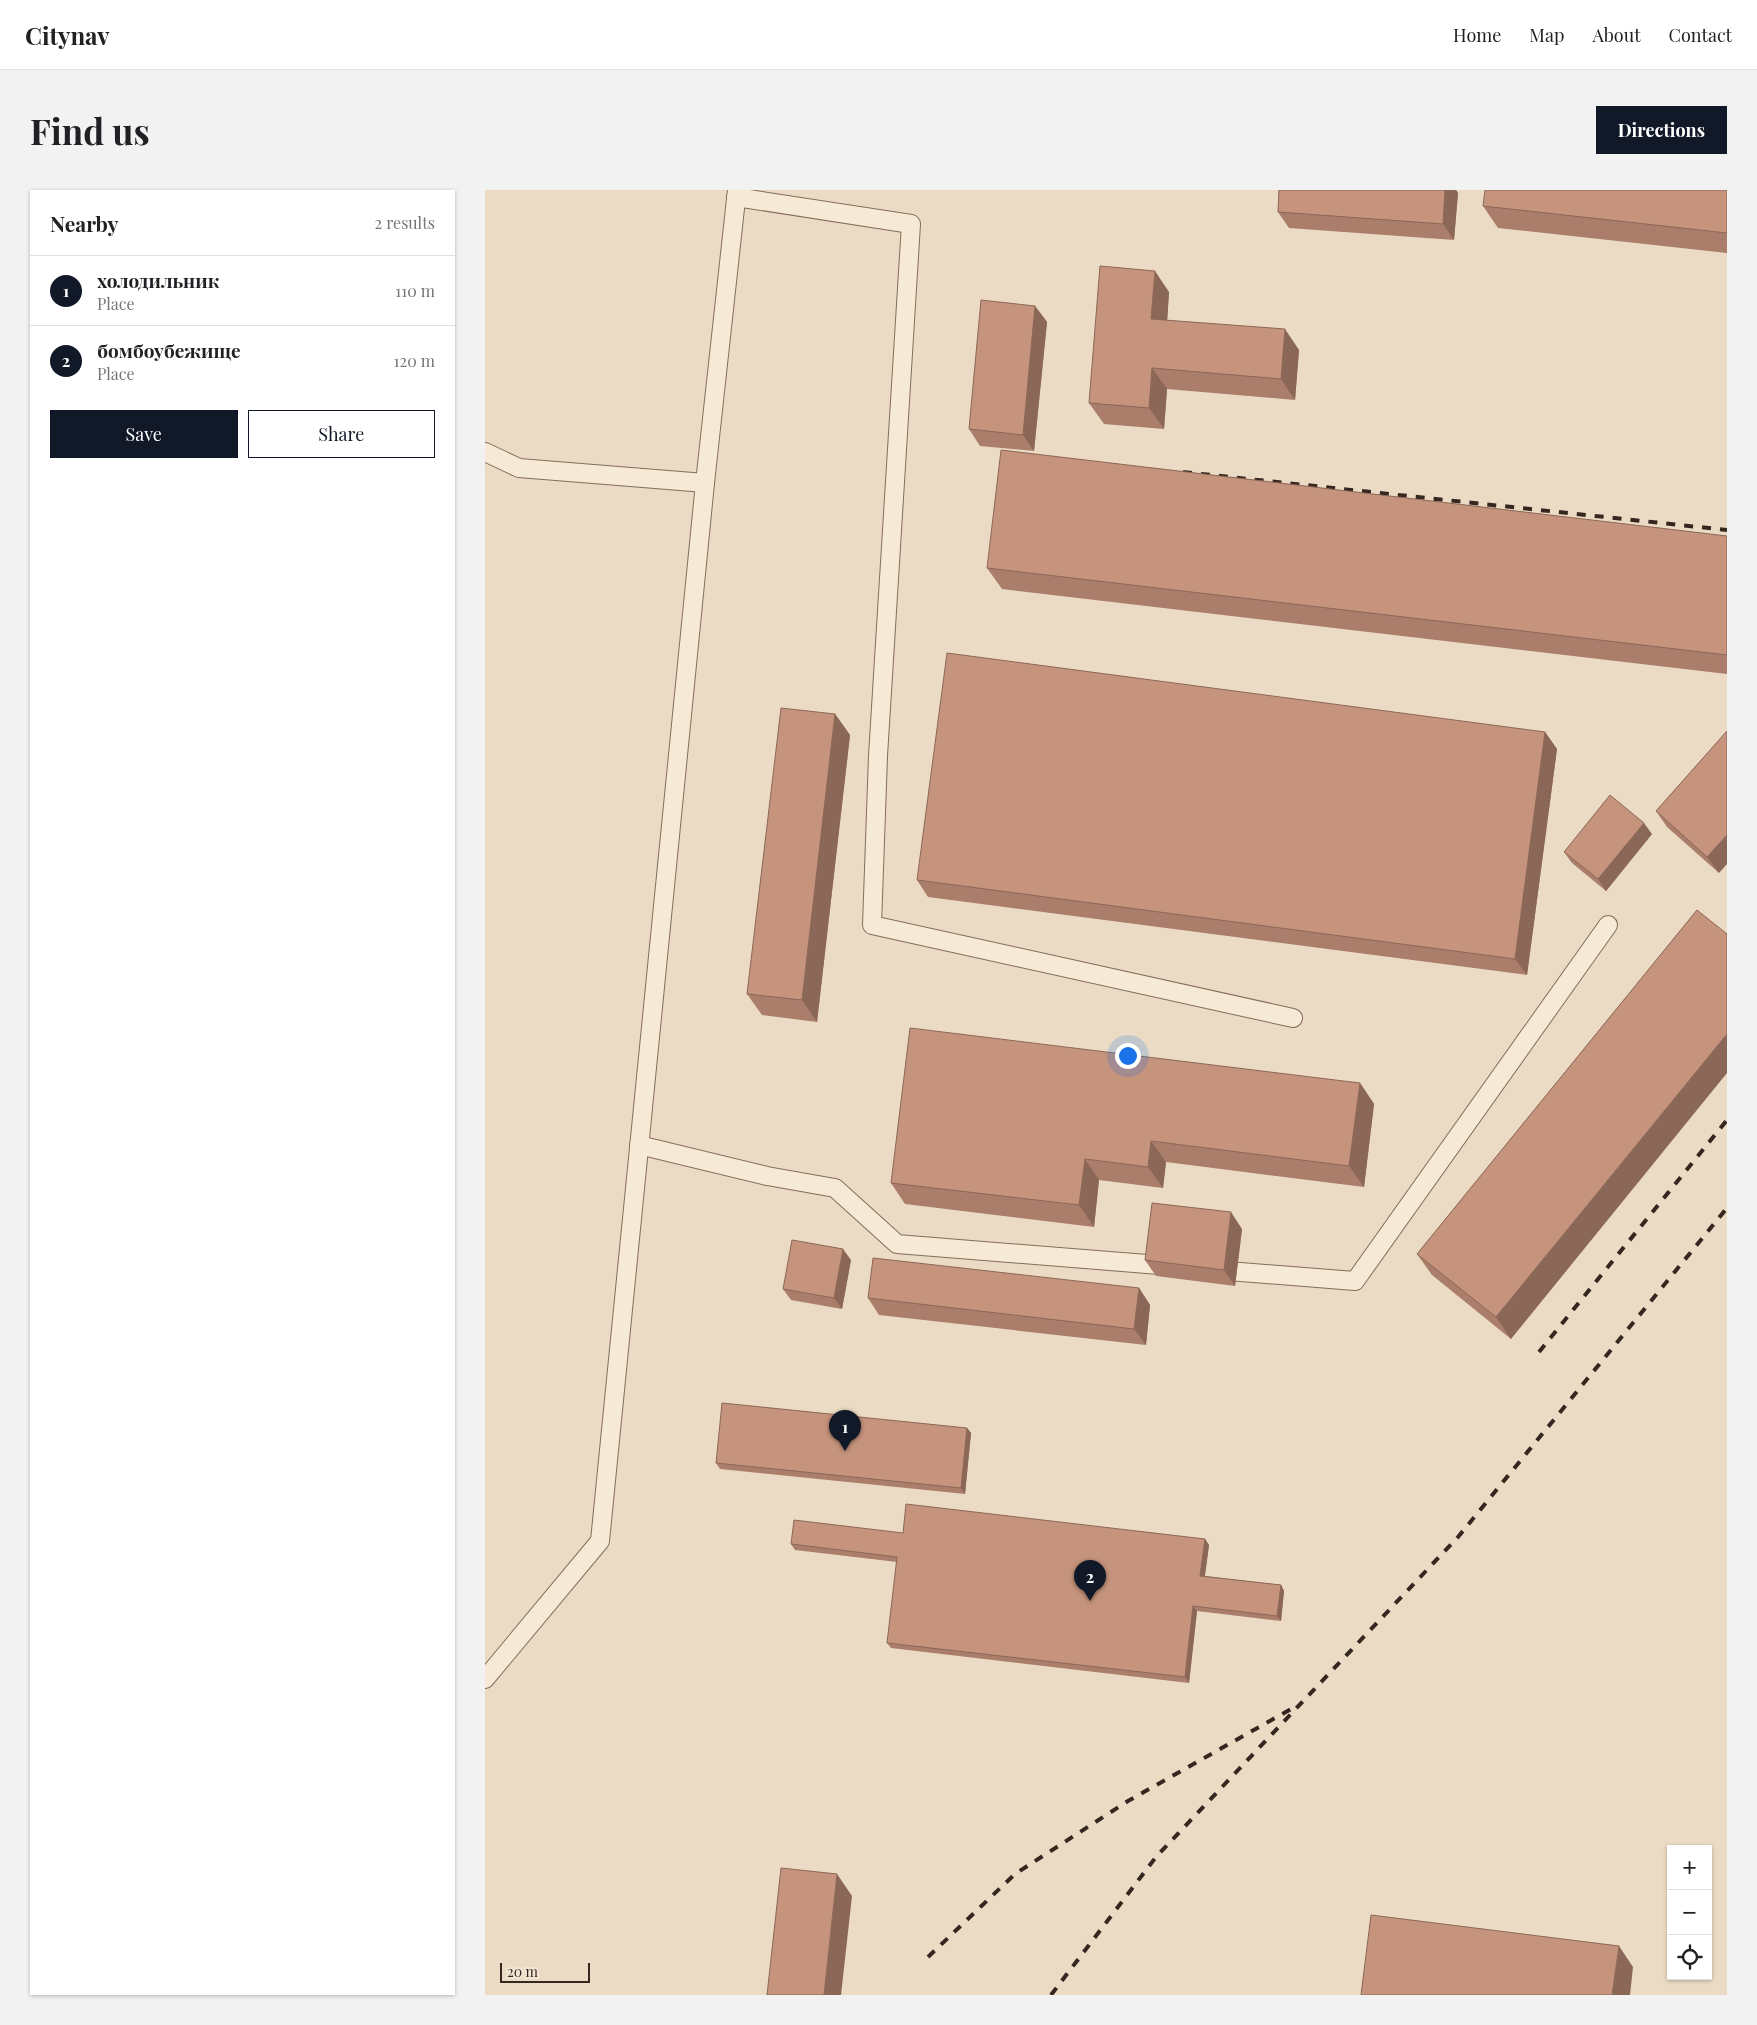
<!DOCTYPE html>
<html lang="en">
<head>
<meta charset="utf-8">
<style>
  :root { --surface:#fff; --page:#f2f2f2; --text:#202124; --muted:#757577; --line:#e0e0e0; --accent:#111827 }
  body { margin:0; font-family:"Playfair Display",serif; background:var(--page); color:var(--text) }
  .controls { position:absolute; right:15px; bottom:15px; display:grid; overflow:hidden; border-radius:0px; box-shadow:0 1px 4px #0004 }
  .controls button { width:45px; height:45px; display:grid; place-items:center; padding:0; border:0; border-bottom:1px solid var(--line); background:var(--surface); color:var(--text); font:25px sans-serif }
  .scale { position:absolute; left:15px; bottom:12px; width:90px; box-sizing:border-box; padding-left:5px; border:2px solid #35271f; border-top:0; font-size:14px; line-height:18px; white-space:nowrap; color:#35271f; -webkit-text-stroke:4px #f3e6d3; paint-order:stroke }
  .you { position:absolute; left:642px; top:865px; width:18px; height:18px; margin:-12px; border:4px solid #fff; border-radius:50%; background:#1a73e8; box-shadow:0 0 0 8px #1a73e833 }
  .badge { display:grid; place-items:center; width:32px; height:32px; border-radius:50%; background:var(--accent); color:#fff; font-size:16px; font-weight:700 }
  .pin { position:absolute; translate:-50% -41px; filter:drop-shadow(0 1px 2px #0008) }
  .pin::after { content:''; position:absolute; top:26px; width:18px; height:15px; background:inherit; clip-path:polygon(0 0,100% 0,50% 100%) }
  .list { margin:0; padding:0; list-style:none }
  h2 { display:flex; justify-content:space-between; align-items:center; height:65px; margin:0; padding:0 20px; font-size:21px }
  h2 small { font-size:16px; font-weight:400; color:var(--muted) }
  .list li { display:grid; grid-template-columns:32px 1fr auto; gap:15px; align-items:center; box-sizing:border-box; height:70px; padding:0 20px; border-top:1px solid var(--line) }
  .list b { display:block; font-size:19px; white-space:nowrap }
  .list p { margin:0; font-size:16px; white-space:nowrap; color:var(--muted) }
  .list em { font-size:16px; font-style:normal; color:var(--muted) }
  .actions { display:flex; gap:10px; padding:15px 20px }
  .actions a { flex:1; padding:11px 0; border:1px solid var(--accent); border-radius:0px; text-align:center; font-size:18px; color:var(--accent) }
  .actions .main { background:var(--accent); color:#fff }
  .icon { flex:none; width:28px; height:28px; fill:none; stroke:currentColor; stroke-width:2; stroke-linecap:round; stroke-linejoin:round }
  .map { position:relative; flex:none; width:1242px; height:1805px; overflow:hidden; border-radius:0px }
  header { display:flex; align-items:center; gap:30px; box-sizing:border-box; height:70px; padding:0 25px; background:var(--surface); border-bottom:1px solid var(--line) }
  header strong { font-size:24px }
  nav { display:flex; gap:28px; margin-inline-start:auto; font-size:18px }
  .intro { display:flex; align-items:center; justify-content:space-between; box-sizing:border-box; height:120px; padding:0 30px }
  h1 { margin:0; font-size:35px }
  .button { padding:12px 22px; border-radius:0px; background:var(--accent); color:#fff; font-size:18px; font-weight:700 }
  main { display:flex; gap:30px; padding:0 30px }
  aside { flex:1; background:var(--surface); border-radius:0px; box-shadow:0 1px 4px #0004 }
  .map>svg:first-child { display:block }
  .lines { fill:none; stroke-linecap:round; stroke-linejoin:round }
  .service-casing { stroke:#846d5c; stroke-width:20 }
  .service { stroke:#f6e9d6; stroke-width:18 }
  .rail { stroke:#35271f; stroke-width:4; stroke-dasharray:9 9; stroke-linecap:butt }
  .wall { fill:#aa7e6b }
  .shaded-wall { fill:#8b6757 }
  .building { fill:#c6937c; stroke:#8b6757 }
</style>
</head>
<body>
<header>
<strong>Citynav</strong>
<nav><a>Home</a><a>Map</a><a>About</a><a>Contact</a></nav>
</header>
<div class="intro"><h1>Find us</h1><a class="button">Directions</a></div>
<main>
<aside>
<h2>Nearby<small>2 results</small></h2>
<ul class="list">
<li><span class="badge">1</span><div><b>холодильник</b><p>Place</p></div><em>110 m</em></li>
<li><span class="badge">2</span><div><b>бомбоубежище</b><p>Place</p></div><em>120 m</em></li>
</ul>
<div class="actions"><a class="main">Save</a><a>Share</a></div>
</aside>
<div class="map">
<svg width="1242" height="1805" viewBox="0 0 1242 1805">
  <rect width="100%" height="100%" fill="#ebdbc4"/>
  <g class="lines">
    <!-- service casing -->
    <g class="service-casing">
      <g id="service">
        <polyline points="251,7 426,34 393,566 387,735 808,828"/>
        <polyline points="0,262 34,278 220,293"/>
        <polyline points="154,955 282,986 350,998 412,1054 687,1076"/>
        <polyline points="730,1080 870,1091 1123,735"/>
        <polyline points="0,1489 115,1351 220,293 252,0"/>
      </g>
    </g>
    <!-- service -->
    <use href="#service" class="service"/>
    <!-- rail -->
    <g class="rail">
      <polyline points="698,282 1242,340"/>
      <polyline points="1054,1162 1242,930"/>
      <polyline points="443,1767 530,1684 643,1611 806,1519"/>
      <polyline points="566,1805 671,1667 973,1347 1242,1018"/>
    </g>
  </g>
  <!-- wall -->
  <g class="wall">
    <polygon points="794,0 971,0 973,3 969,50 804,38 793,22"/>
    <polygon points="1242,0 1242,63 1013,38 998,16"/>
    <polygon points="684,102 682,130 814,160 810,210 682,199 679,239 619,234 604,213"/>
    <polygon points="550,116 562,132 549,261 495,256 484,239"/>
    <polygon points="1242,346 1242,484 517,399 502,378"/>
    <polygon points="350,524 365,545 332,832 277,825 262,804"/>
    <polygon points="1242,541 1234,683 1182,637 1171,621"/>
    <polygon points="1060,542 1072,559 1042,785 443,707 432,690"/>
    <polygon points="1167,644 1121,701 1087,673 1079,662"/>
    <polygon points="1212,720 1026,1149 947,1085 932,1064"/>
    <polygon points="875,893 889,914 879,997 681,972 678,998 614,990 609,1037 420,1014 406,993"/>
    <polygon points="757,1039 750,1096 671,1086 660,1070"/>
    <polygon points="366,1070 357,1119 306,1110 298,1099"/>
    <polygon points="654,1098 665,1115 661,1155 394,1125 383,1108"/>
    <polygon points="482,1238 486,1243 480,1304 235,1279 231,1273"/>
    <polygon points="418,1343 720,1349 724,1355 720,1386 796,1395 799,1401 796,1431 712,1421 704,1493 406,1458 402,1453 412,1372 310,1360 306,1354"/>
  </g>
  <!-- shaded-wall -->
  <g class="shaded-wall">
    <polygon points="960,0 971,0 973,3 969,50 958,34"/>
    <polygon points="670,81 684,102 681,150 666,129"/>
    <polygon points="550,116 562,132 549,261 538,245"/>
    <polygon points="800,139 814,160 810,210 796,189"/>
    <polygon points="667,178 682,199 679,239 664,218"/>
    <polygon points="350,524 365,545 332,832 317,810"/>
    <polygon points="1060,542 1072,559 1042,785 1030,769"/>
    <polygon points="1159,633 1167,644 1121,701 1113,689"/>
    <polygon points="1242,645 1242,674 1234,683 1222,667"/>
    <polygon points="1242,844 1242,883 1026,1149 1011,1127"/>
    <polygon points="875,893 889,914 879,997 864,976"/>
    <polygon points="666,951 681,972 678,998 663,977"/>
    <polygon points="600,969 614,990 609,1037 594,1015"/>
    <polygon points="746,1022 757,1039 750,1096 739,1080"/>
    <polygon points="358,1059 366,1070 357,1119 349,1108"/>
    <polygon points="654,1098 665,1115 661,1155 649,1139"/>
    <polygon points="482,1238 486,1243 480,1304 476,1298"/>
    <polygon points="720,1349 724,1355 719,1391 715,1386"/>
    <polygon points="796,1395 799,1401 796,1431 792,1426"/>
    <polygon points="708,1416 712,1421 704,1493 700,1487"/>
    <polygon points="352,1684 367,1706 356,1805 339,1805"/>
    <polygon points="1134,1756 1148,1777 1145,1805 1127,1805"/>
  </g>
  <!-- building -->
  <g class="building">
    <polygon points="794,0 960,0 958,34 793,22"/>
    <polygon points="1000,0 1242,0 1242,43 998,16"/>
    <polygon points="615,76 670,81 666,129 800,139 796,189 667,178 664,218 604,213"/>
    <polygon points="496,110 550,116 538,245 484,239"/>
    <polygon points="516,260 1242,346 1242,465 502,378"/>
    <polygon points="462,463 1060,542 1030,769 432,690"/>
    <polygon points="296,518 350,524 317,810 262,804"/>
    <polygon points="1242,541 1242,645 1222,667 1171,621"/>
    <polygon points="1125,605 1159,633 1113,689 1079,662"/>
    <polygon points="1212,720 1242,744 1242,844 1011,1127 932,1064"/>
    <polygon points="425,838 875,893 864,976 666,951 663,977 600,969 594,1015 406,993"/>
    <polygon points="667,1013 746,1022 739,1080 660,1070"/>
    <polygon points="307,1050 358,1059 349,1108 298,1099"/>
    <polygon points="388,1068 654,1098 649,1139 383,1108"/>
    <polygon points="237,1213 482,1238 476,1298 231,1273"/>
    <polygon points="421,1314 720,1349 715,1386 796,1395 792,1426 708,1416 700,1487 402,1453 412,1367 306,1354 309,1330 418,1343"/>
    <polygon points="296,1678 352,1684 339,1805 282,1805"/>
    <polygon points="886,1725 1134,1756 1127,1805 876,1805"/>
  </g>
</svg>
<div class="controls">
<button>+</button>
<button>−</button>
<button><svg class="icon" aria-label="locate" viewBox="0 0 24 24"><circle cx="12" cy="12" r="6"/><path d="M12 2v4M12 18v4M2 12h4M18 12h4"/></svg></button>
</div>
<div class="scale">20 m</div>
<div class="you"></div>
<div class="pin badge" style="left:360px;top:1261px">1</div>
<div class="pin badge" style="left:605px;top:1411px">2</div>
</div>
</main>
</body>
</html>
